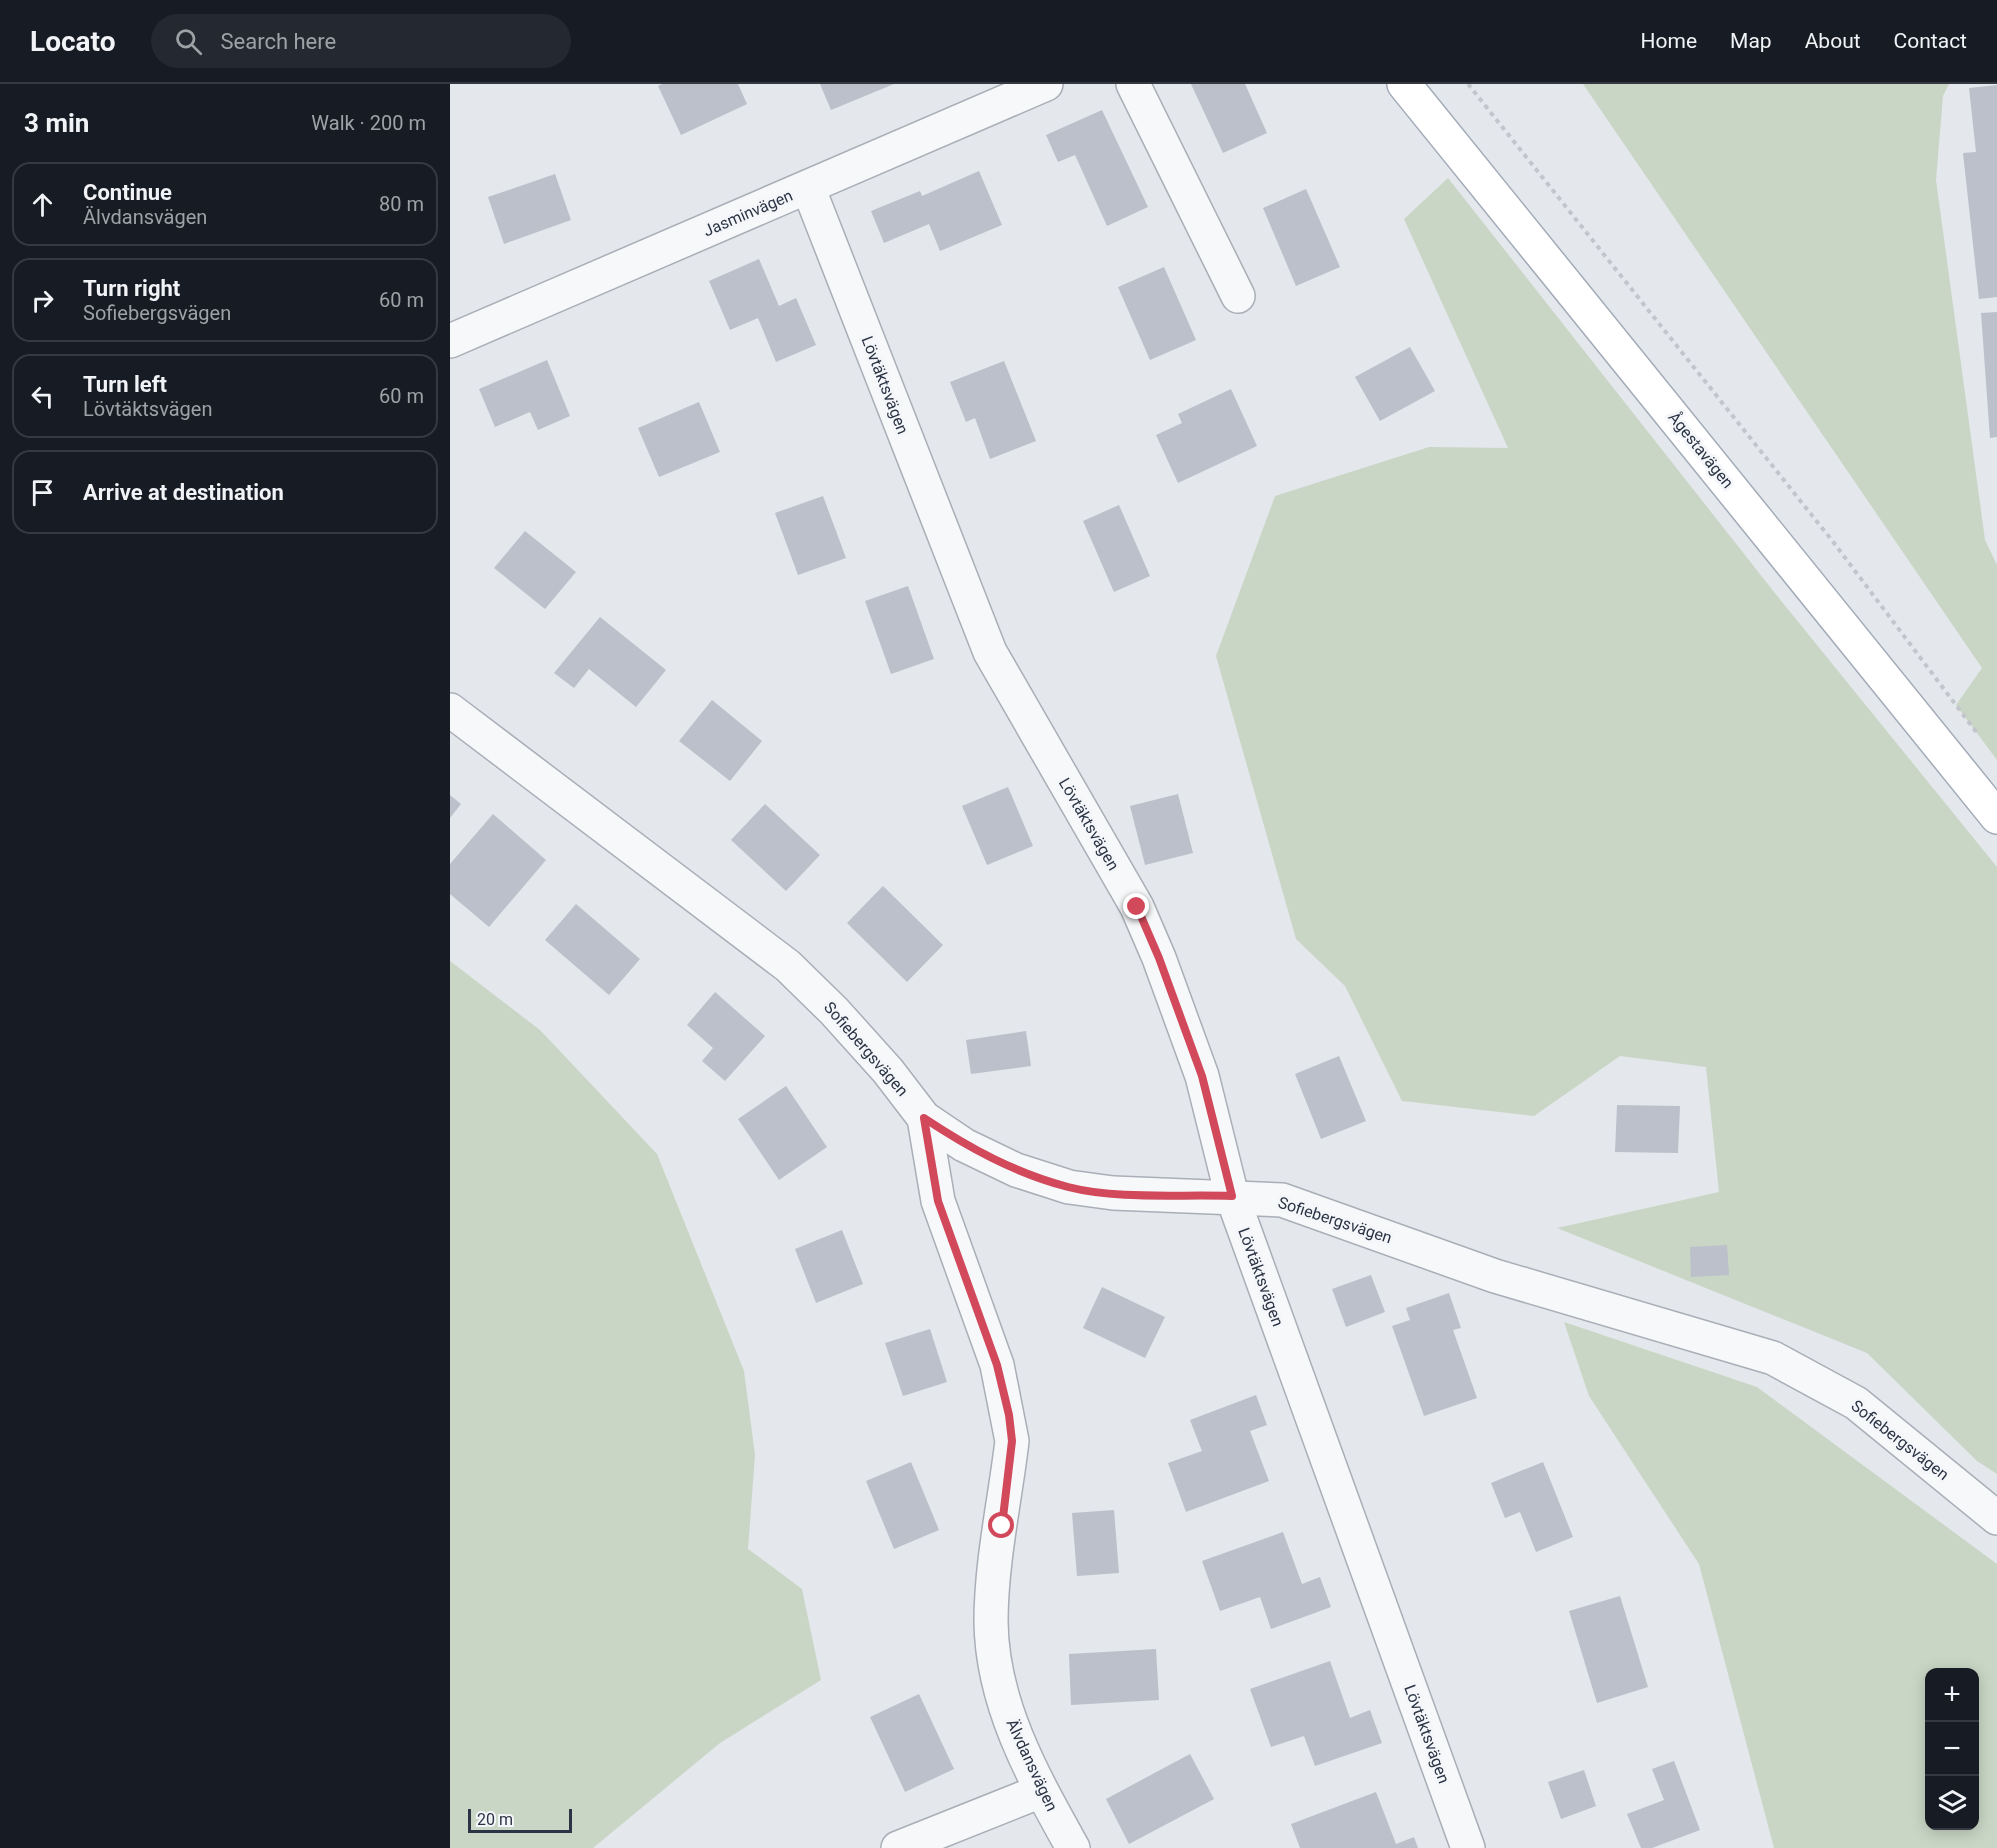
<!DOCTYPE html>
<html lang="en">
<head>
<meta charset="utf-8">
<style>
  :root { --surface:#171b24; --page:#242831; --text:#f1f3f6; --muted:#9ea1a6; --line:#363941 }
  body { margin:0; font-family:Roboto,sans-serif; background:var(--page); color:var(--text) }
  .controls { position:absolute; right:18px; bottom:18px; display:grid; overflow:hidden; border-radius:12px; box-shadow:0 3px 15px #0003 }
  .controls button { width:54px; height:54px; display:grid; place-items:center; padding:0; border:0; border-bottom:2px solid var(--line); background:var(--surface); color:var(--text); font:30px sans-serif }
  .scale { position:absolute; left:18px; bottom:15px; width:104px; box-sizing:border-box; padding-left:6px; border:3px solid #2b3445; border-top:0; font-size:16px; line-height:21px; white-space:nowrap; color:#2b3445; -webkit-text-stroke:4px #f4f6f9; paint-order:stroke }
  .stop { position:absolute; width:18px; height:18px; margin:-14px; border:4px solid #d1495b; border-radius:50%; background:#fff }
  .stop.end { background:#d1495b; border-color:#fff; box-shadow:0 2px 6px #0008 }
  .list { margin:0; padding:0; list-style:none }
  h2 { display:flex; justify-content:space-between; align-items:center; height:78px; margin:0; padding:0 24px; font-size:26px }
  h2 small { font-size:20px; font-weight:400; color:var(--muted) }
  .list li { display:grid; grid-template-columns:39px 1fr auto; gap:18px; align-items:center; box-sizing:border-box; height:84px; margin:0 12px 12px; padding:0 12px; border:2px solid var(--line); border-radius:18px }
  .list b { display:block; font-size:22px; white-space:nowrap }
  .list p { margin:0; font-size:20px; white-space:nowrap; color:var(--muted) }
  .list em { font-size:20px; font-style:normal; color:var(--muted) }
  .icon { flex:none; width:33px; height:33px; fill:none; stroke:currentColor; stroke-width:2; stroke-linecap:round; stroke-linejoin:round }
  .map { position:relative; flex:none; width:1547px; height:1764px; overflow:hidden }
  header { display:flex; align-items:center; gap:36px; box-sizing:border-box; height:84px; padding:0 30px; background:var(--surface); border-bottom:2px solid var(--line) }
  header strong { font-size:28px }
  nav { display:flex; gap:33px; margin-inline-start:auto; font-size:21px }
  .search { width:420px; height:54px; background:var(--page); display:flex; align-items:center; gap:15px; box-sizing:border-box; padding:0 21px; border-radius:33px; color:var(--muted); font-size:22px }
  main { display:flex }
  aside { flex:1; background:var(--surface) }
  .map>svg:first-child { display:block }
  .green { fill:#c9d6c5; fill-rule:evenodd }
  .building { fill:#bbc0ca }
  .lines { fill:none; stroke-linecap:round; stroke-linejoin:round }
  .minor-casing { stroke:#a9aeb7; stroke-width:36 }
  .major-casing { stroke:#a3abb8; stroke-width:36 }
  .path { stroke:#c2c5cb; stroke-width:4; stroke-dasharray:4.5 4.5; stroke-linecap:butt }
  .minor { stroke:#f7f8fa; stroke-width:33 }
  .major { stroke:#fff; stroke-width:33 }
  .route { stroke:#d1495b; stroke-width:8 }
  .labels { text-anchor:middle; dominant-baseline:central; stroke-width:6; stroke-linejoin:round; paint-order:stroke }
  .street-label { font-size:16px; fill:#2b3445; stroke:#f4f6f9 }
</style>
</head>
<body>
<header>
<strong>Locato</strong>
<div class="search"><svg class="icon" aria-label="search" viewBox="0 0 24 24"><circle cx="10" cy="10" r="6"/><path d="M15 15l6 6"/></svg>Search here</div>
<nav><a>Home</a><a>Map</a><a>About</a><a>Contact</a></nav>
</header>
<main>
<aside>
<h2>3 min<small>Walk · 200 m</small></h2>
<ul class="list">
<li><svg class="icon" aria-label="ahead" viewBox="0 0 24 24"><path d="M12 20V5M6 11l6-6 6 6"/></svg><div><b>Continue</b><p>Älvdansvägen</p></div><em>80 m</em></li>
<li><svg class="icon" aria-label="right" viewBox="0 0 24 24"><path d="M7 20v-9h11M14 6l5 5-5 5"/></svg><div><b>Turn right</b><p>Sofiebergsvägen</p></div><em>60 m</em></li>
<li><svg class="icon" aria-label="left" viewBox="0 0 24 24"><path d="M17 20v-9H6M10 6l-5 5 5 5"/></svg><div><b>Turn left</b><p>Lövtäktsvägen</p></div><em>60 m</em></li>
<li><svg class="icon" aria-label="arrive" viewBox="0 0 24 24"><path d="M6 21V4h12l-3 4 3 4H6"/></svg><div><b>Arrive at destination</b></div></li>
</ul>
</aside>
<div class="map">
<svg width="1547" height="1764" viewBox="0 0 1547 1764">
  <rect width="100%" height="100%" fill="#e4e7ec"/>
  <!-- green -->
  <g class="green">
    <polygon points="1133,0 1499,0 1493,12 1486,96 1535,456 1547,481 1547,676 1506,621 1532,584"/>
    <polygon points="998,94 1328,513 1547,783 1547,1390 1527,1377 1417,1269 1107,1144 1269,1108 1256,983 1170,972 1084,1032 952,1017 895,902 846,855 766,572 825,412 979,363 1058,364 954,135"/>
    <polygon points="0,877 90,946 207,1070 294,1287 305,1371 298,1465 352,1505 371,1596 270,1659 143,1764 0,1764"/>
    <path d="M1114,1238L1307,1303L1547,1480V1764H1324L1249,1480L1139,1312ZM1480,1588H1524V1742H1480Z"/>
  </g>
  <!-- building -->
  <g class="building">
    <polygon points="212,0 288,0 297,20 231,51 208,2"/>
    <polygon points="370,0 444,0 381,26"/>
    <polygon points="741,0 795,0 817,49 773,69"/>
    <polygon points="1547,1 1547,213 1529,215 1513,69 1526,68 1519,4"/>
    <polygon points="652,26 698,123 657,142 625,71 608,78 596,51"/>
    <polygon points="529,87 552,141 490,167 479,140 434,159 421,127 470,107 472,112"/>
    <polygon points="105,90 121,136 54,160 38,113"/>
    <polygon points="856,105 890,183 846,202 813,124"/>
    <polygon points="309,175 329,222 346,214 366,261 326,278 308,234 280,246 259,197"/>
    <polygon points="714,183 746,256 700,276 668,203"/>
    <polygon points="1547,228 1547,353 1540,354 1531,229"/>
    <polygon points="960,263 985,307 930,337 905,293"/>
    <polygon points="97,276 120,332 88,346 80,328 45,343 29,305"/>
    <polygon points="554,277 586,357 540,375 525,334 516,338 500,298"/>
    <polygon points="781,305 807,362 728,399 706,351 732,339 728,330"/>
    <polygon points="249,318 270,368 209,393 188,344"/>
    <polygon points="373,412 396,474 348,491 325,429"/>
    <polygon points="669,421 700,492 664,508 633,437"/>
    <polygon points="75,447 126,488 95,525 44,484"/>
    <polygon points="458,502 484,575 441,590 415,517"/>
    <polygon points="150,533 216,586 186,623 139,585 124,604 104,589"/>
    <polygon points="262,616 312,657 280,697 229,657"/>
    <polygon points="558,703 583,762 537,781 512,722"/>
    <polygon points="728,710 743,769 695,781 680,722"/>
    <polygon points="0,711 11,720 0,734"/>
    <polygon points="315,720 370,771 336,807 281,756"/>
    <polygon points="43,730 96,776 39,843 0,810 0,780"/>
    <polygon points="433,802 493,861 457,898 397,839"/>
    <polygon points="126,820 190,875 159,911 95,856"/>
    <polygon points="265,908 315,952 275,997 252,977 263,964 237,941"/>
    <polygon points="576,947 581,982 521,990 516,956"/>
    <polygon points="889,972 916,1037 871,1055 845,990"/>
    <polygon points="336,1002 377,1063 329,1096 288,1035"/>
    <polygon points="1167,1021 1230,1022 1228,1069 1165,1068"/>
    <polygon points="392,1146 413,1200 366,1219 345,1165"/>
    <polygon points="1277,1161 1279,1191 1241,1193 1240,1163"/>
    <polygon points="921,1191 935,1228 896,1243 882,1205"/>
    <polygon points="652,1203 715,1233 695,1274 633,1244"/>
    <polygon points="999,1209 1011,1244 1003,1246 1027,1314 974,1332 942,1242 960,1236 956,1224"/>
    <polygon points="480,1245 497,1298 453,1312 435,1259"/>
    <polygon points="806,1311 817,1341 800,1347 819,1397 736,1428 718,1379 752,1367 740,1336"/>
    <polygon points="461,1378 489,1446 444,1465 416,1397"/>
    <polygon points="1093,1378 1123,1453 1086,1468 1070,1428 1055,1434 1041,1399"/>
    <polygon points="664,1426 669,1489 627,1492 622,1429"/>
    <polygon points="833,1448 852,1500 870,1493 881,1523 821,1545 810,1513 770,1527 752,1477"/>
    <polygon points="1170,1512 1198,1603 1147,1619 1119,1527"/>
    <polygon points="706,1565 709,1616 621,1621 619,1570"/>
    <polygon points="880,1577 900,1634 920,1626 932,1659 865,1682 854,1652 821,1663 800,1605"/>
    <polygon points="469,1610 504,1685 455,1708 420,1633"/>
    <polygon points="740,1670 764,1715 679,1760 656,1715"/>
    <polygon points="1224,1677 1250,1746 1202,1764 1191,1764 1177,1730 1214,1716 1202,1685"/>
    <polygon points="1134,1686 1146,1722 1111,1735 1098,1698"/>
    <polygon points="926,1708 946,1760 964,1753 968,1764 850,1764 841,1740"/>
  </g>
  <g class="lines">
    <!-- minor casing -->
    <g class="minor-casing">
      <g id="minor">
        <polyline points="683,0 788,212"/>
        <polyline points="358,103 540,568 687,823 709,874 752,992 782,1112 1018,1764"/>
        <polyline points="0,257 596,0"/>
        <polyline points="0,626 338,882 384,927 438,987 474,1034 514,1061 566,1086 619,1103 663,1109 832,1116 1045,1192 1323,1274 1406,1319 1547,1434"/>
        <path d="M474,1034L488,1117L547,1281L562,1357C555,1416 541,1478 541,1538C542,1621 584,1694 623,1764"/>
        <polyline points="448,1764 591,1707"/>
      </g>
    </g>
    <!-- major casing -->
    <g class="major-casing">
      <polyline id="major" points="954,0 1547,733"/>
    </g>
    <!-- path -->
    <polyline class="path" points="1018,0 1384,459 1527,649"/>
    <!-- minor -->
    <use href="#minor" class="minor"/>
    <!-- major -->
    <use href="#major" class="major"/>
  </g>
  <g class="lines">
    <!-- route -->
    <path class="route" d="M552,1442L562,1357L559,1331L547,1281L488,1117L474,1034C519,1064 565,1089 618,1103C669,1116 729,1110 782,1112L752,992L709,874L687,823"/>
  </g>
  <g class="labels">
    <!-- street labels -->
    <g class="street-label">
      <text transform="translate(298 129) rotate(-23)">Jasminvägen</text>
      <text transform="translate(435 301) rotate(69)">Lövtäktsvägen</text>
      <text transform="translate(1251 366) rotate(51)">Ågestavägen</text>
      <text transform="translate(639 740) rotate(60)">Lövtäktsvägen</text>
      <text transform="translate(416 965) rotate(49)">Sofiebergsvägen</text>
      <text transform="translate(885 1136) rotate(18)">Sofiebergsvägen</text>
      <text transform="translate(811 1193) rotate(70)">Lövtäktsvägen</text>
      <text transform="translate(1450 1356) rotate(38)">Sofiebergsvägen</text>
      <text transform="translate(977 1650) rotate(70)">Lövtäktsvägen</text>
      <text transform="translate(582 1681) rotate(65)">Älvdansvägen</text>
    </g>
  </g>
</svg>
<div class="controls">
<button>+</button>
<button>−</button>
<button><svg class="icon" aria-label="layers" viewBox="0 0 24 24"><path d="M12 4l9 5-9 5-9-5zM3 14l9 5 9-5"/></svg></button>
</div>
<div class="scale">20 m</div>
<div class="stop" style="left:552px;top:1442px"></div>
<div class="stop end" style="left:687px;top:823px"></div>
</div>
</main>
</body>
</html>
